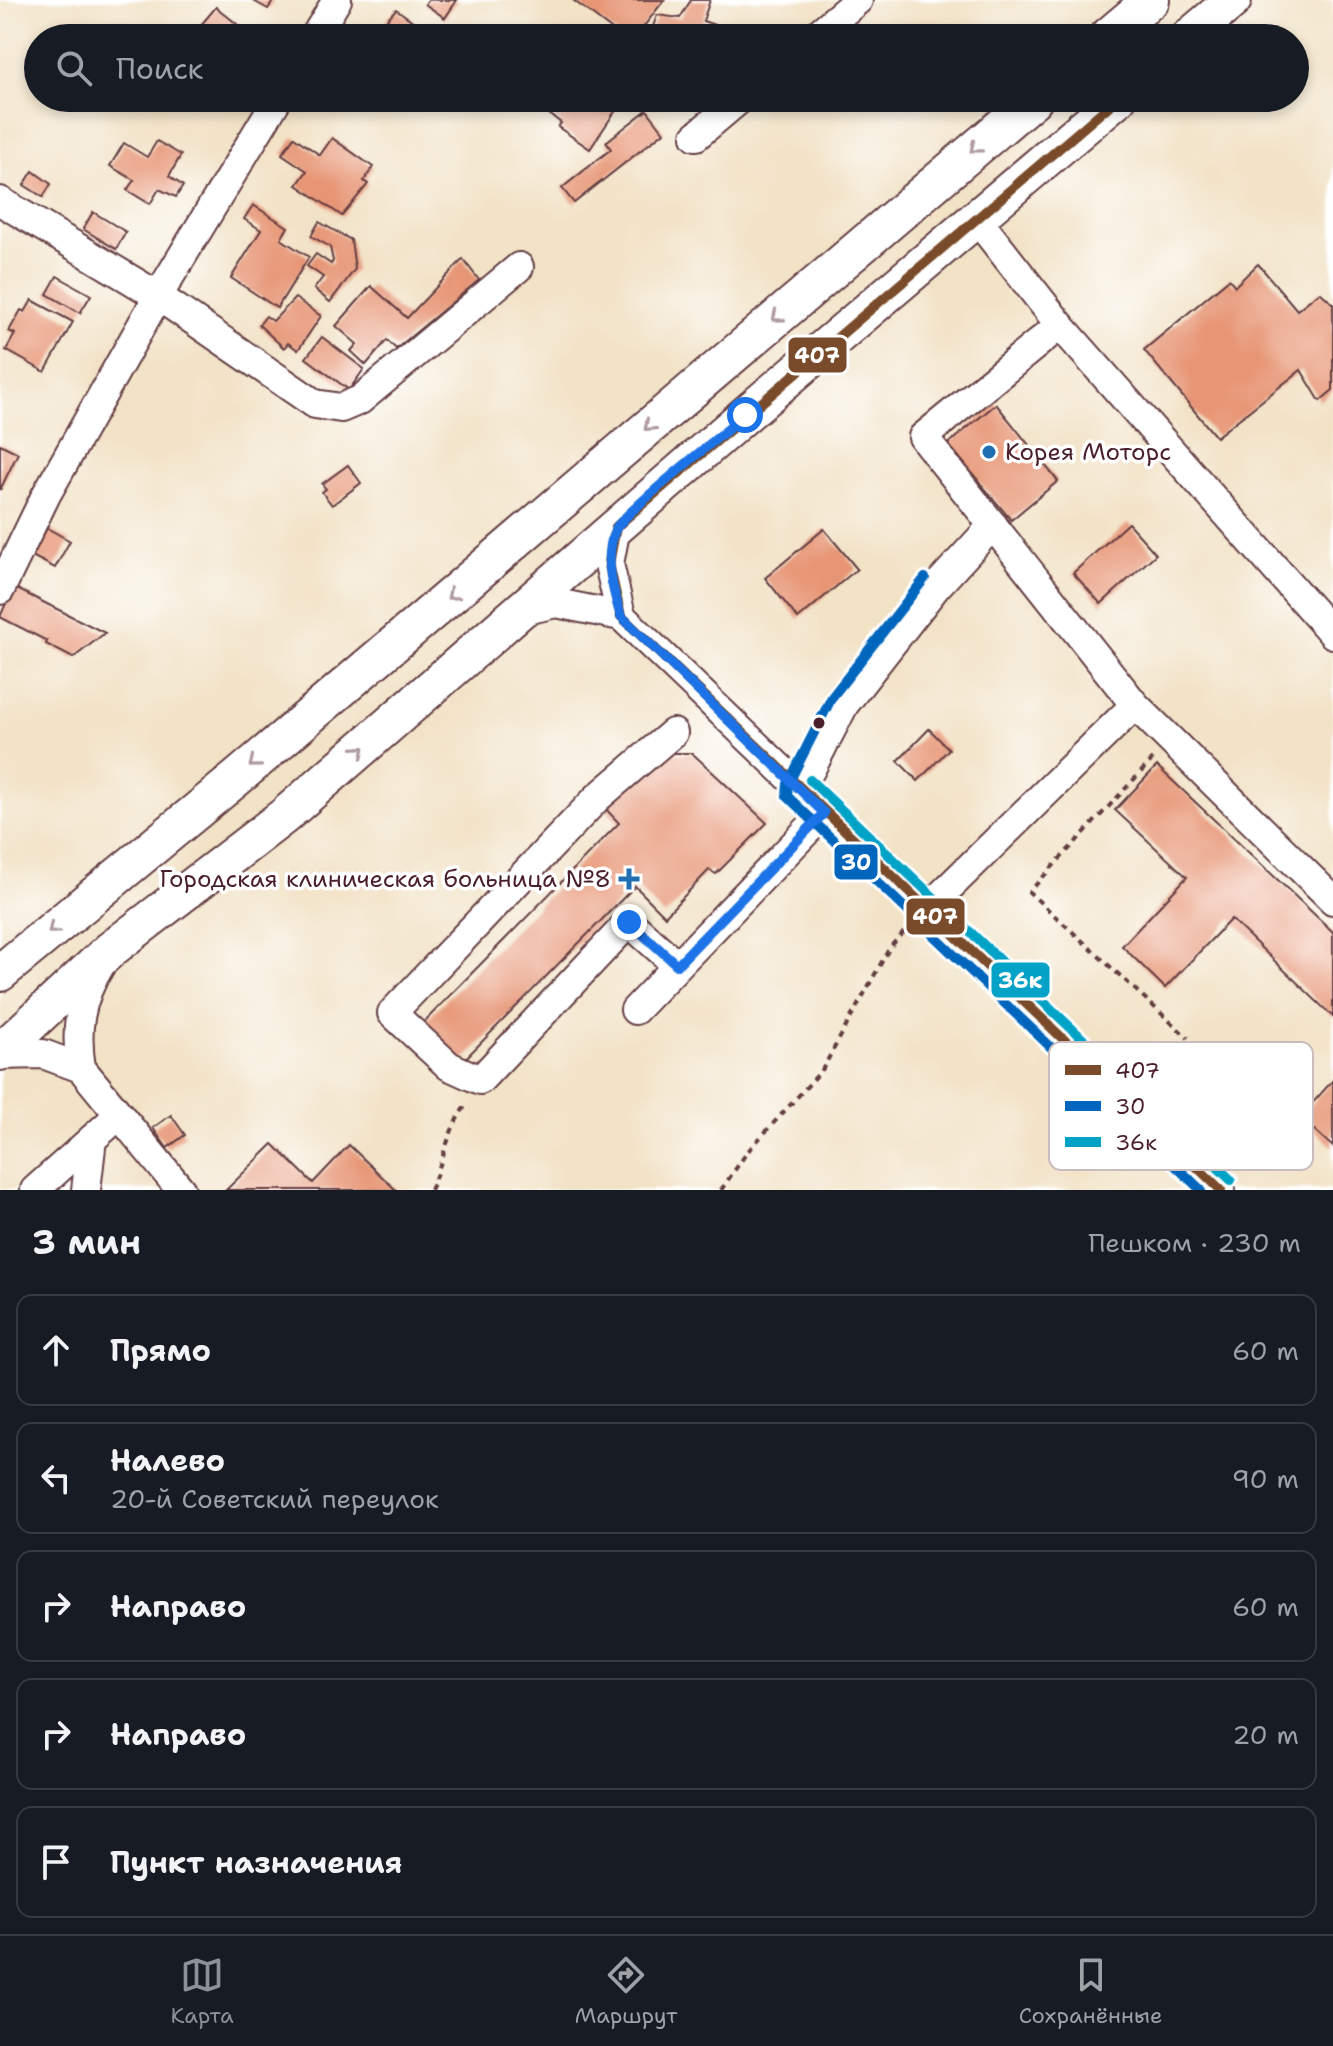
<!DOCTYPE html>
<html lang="ru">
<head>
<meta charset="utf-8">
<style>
  :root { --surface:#171b24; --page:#242831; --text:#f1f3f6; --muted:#9ea1a6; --line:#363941; --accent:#8c9099 }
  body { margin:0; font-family:"Shantell Sans",sans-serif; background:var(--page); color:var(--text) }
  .stop { position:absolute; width:24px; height:24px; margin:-18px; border:6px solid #1a73e8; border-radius:50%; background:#fff }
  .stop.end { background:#1a73e8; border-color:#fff; box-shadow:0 2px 8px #0008 }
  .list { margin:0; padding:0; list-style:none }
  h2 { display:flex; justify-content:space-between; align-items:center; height:104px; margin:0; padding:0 32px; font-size:34px }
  h2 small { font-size:26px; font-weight:400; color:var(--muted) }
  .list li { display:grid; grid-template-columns:52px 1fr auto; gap:24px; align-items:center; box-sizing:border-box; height:112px; margin:0 16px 16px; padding:0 16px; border:2px solid var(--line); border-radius:16px }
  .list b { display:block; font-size:30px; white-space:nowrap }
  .list p { margin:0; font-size:26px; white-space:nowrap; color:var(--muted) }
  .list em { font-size:26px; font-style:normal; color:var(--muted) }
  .icon { flex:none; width:44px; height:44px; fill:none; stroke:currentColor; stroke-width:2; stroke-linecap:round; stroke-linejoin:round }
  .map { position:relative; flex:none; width:1333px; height:1190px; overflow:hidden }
  .search { position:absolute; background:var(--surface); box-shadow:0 4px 12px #0003; left:24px; right:24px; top:24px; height:88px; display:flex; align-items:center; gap:20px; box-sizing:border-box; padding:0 28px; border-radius:44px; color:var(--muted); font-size:30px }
  .sheet { height:744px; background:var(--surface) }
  nav { display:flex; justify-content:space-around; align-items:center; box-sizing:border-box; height:112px; border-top:2px solid var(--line); background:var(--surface); font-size:22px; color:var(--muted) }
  nav a { display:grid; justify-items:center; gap:4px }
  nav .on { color:var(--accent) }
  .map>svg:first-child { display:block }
  .building { fill:#e79575 }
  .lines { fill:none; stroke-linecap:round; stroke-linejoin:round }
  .minor-casing { stroke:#633c42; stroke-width:32 }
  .major-casing { stroke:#633c42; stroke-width:40 }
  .path { stroke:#633c42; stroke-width:4; stroke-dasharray:6 6; stroke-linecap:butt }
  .minor { stroke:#fff; stroke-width:28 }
  .major { stroke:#fff; stroke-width:36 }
  .bus-1-casing { stroke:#fff; stroke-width:16 }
  .bus-2-casing { stroke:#fff; stroke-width:16 }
  .bus-3-casing { stroke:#fff; stroke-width:16 }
  .bus-1 { stroke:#7a4b2a; stroke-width:10 }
  .bus-2 { stroke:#0065bd; stroke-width:10 }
  .bus-3 { stroke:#04a2c6; stroke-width:10 }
  .oneway { stroke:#ae9aa0 }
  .route { stroke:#1a73e8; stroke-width:10 }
  .poi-dot { fill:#1f6fb2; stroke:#fff; stroke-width:3 }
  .bus-dot { fill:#4a1f2b; stroke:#fff; stroke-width:3 }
  .labels { text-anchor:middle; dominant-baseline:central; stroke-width:7; stroke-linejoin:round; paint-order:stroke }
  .poi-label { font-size:24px; fill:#4a1f2b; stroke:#fff; text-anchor:start }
  .key { fill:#fff; stroke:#c9bcbf; stroke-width:2 }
  .key-label { font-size:22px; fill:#4a1f2b }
  .line-badge { stroke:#fff; stroke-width:3 }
  .badge-label { font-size:22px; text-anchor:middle; font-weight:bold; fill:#fff }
</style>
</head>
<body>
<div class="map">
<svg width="1333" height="1190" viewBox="0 0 1333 1190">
  <rect width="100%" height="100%" fill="#fff"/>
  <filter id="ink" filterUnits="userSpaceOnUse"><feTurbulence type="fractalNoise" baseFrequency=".0125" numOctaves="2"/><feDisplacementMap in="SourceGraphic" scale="16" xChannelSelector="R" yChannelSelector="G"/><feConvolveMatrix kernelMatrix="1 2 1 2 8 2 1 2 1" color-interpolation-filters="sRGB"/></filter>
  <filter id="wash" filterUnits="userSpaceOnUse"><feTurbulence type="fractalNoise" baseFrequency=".006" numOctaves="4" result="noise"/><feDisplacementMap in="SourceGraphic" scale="32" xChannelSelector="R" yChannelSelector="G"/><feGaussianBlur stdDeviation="1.8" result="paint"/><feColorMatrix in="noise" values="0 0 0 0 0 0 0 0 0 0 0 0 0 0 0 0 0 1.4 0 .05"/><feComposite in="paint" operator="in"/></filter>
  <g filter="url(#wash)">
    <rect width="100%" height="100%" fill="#f2e2c6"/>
    <g id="blocks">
      <!-- building -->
      <g class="building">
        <polygon points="252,0 274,0 268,9"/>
        <polygon points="428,0 457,0 445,18 425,4"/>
        <polygon points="573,0 664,0 635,38 623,38"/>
        <polygon points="691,0 710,0 703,21 718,26 713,38 649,38 657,15 680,18"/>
        <polygon points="216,7 254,38 190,38"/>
        <polygon points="396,9 436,38 372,36"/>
        <polygon points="558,98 624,98 590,149 558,127 561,123 548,113"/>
        <polygon points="647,110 664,132 574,203 562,188 611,149 606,142"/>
        <polygon points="294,137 320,155 332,138 373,167 364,181 368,184 342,216 297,185 307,171 282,154"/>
        <polygon points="157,141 181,155 169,176 183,186 176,197 159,189 150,204 127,190 134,180 110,166 124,143 147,157"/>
        <polygon points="33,171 51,184 43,197 24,185"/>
        <polygon points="253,205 288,227 281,239 309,257 277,308 231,278 261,230 244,219"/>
        <polygon points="93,212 126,232 116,249 83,229"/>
        <polygon points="319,222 351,240 355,269 330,302 314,289 323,277 307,266 316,254 331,264 333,261 330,247 311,236"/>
        <polygon points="463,259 479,280 396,349 387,340 366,365 351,351 357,344 336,326 371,286 407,318"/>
        <polygon points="1258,264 1297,310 1320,292 1333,304 1333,390 1320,401 1301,370 1216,437 1144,350 1229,279 1235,286"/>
        <polygon points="57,276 91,295 80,313 47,294"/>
        <polygon points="295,298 321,316 298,350 288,343 284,348 259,325 266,316 273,321"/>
        <polygon points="32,300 73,322 45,372 6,350 15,334 9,331 21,310 25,312"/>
        <polygon points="322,337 364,369 349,390 306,358"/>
        <polygon points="996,404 1058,481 1011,520 948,444"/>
        <polygon points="0,444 18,453 0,490"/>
        <polygon points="348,465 361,483 332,505 322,492 326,489 322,484"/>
        <polygon points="1128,523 1156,554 1101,604 1073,573"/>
        <polygon points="47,528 70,541 55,568 32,556"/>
        <polygon points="824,529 857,569 798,619 765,578"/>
        <polygon points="13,587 105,633 73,658 46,644 47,641 0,617"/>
        <polygon points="929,729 949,749 918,781 898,761"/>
        <polygon points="658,753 692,753 767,823 716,874 709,870 665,916 635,886 458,1066 419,1027 619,823 603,806"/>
        <polygon points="1157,766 1333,932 1333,1017 1231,919 1165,988 1122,946 1187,877 1115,810"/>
        <polygon points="1333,1080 1333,1147 1300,1117"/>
        <polygon points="171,1115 185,1135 167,1148 153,1128"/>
        <polygon points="273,1144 313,1183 349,1145 396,1190 226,1190"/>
      </g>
    </g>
  </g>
  <g filter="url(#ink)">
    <use href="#blocks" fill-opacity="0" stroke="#633c42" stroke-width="2"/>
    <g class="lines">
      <!-- minor casing -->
      <g class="minor-casing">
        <g id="minor">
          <polyline points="314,38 337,0"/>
          <polyline points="813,38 858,0"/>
          <polyline points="696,136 741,98"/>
          <polyline points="0,201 158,296 278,98"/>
          <polyline points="976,218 1060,325 1333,634"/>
          <polyline points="1060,325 923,437 1135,705"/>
          <polyline points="616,527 609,564 621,616 1221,1190"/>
          <polyline points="0,590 46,495 158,296 315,404 341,408 360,400 519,267"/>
          <polyline points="522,611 556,603 621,616"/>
          <polyline points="673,733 597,798 392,1013 449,1066 480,1080 629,922 677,965"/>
          <polyline points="800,790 844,705 936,587 993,525"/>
          <polyline points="926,910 1135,705 1333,900"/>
          <polyline points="635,1010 824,813"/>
          <polyline points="0,1055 43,1054 81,1068 181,1190"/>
          <path d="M81,1068C75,1030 79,1000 100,966"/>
          <polyline points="35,1190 119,1115"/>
          <polyline points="86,1190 92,1139"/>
        </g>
      </g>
      <!-- major casing -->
      <g class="major-casing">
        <g id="major">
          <polyline points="1106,38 1151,0"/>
          <polyline points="1188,38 1233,0"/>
          <polyline points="0,973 238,777 1035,98"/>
          <polyline points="0,1052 110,950 284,816 745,415 1118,98"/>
        </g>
      </g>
      <!-- path -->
      <g class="path">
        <polyline points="1153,759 1029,892 1188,1038"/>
        <path d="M430,1190C444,1161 448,1126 468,1103"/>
        <polyline points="721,1190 748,1151 822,1070 890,947 907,929"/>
      </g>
      <!-- minor -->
      <use href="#minor" class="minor"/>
      <!-- major -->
      <use href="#major" class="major"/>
      <!-- bus-1 casing -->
      <g class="bus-1-casing">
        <polyline id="bus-1" points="1118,98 616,527 609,564 621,616 1221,1190"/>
      </g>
      <!-- bus-2 casing -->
      <g class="bus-2-casing">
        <polyline id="bus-2" points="925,578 832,697 788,784 787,796 1201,1190"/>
      </g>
      <!-- bus-3 casing -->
      <g class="bus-3-casing">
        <polyline id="bus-3" points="810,780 1231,1180"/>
      </g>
      <!-- bus-1 -->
      <use href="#bus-1" class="bus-1"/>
      <!-- bus-2 -->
      <use href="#bus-2" class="bus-2"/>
      <!-- bus-3 -->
      <use href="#bus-3" class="bus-3"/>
    </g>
    <!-- one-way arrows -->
    <defs><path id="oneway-chevron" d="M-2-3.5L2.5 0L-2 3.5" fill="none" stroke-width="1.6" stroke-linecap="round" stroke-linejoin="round" transform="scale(2)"/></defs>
    <g class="oneway">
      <use href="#oneway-chevron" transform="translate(975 148) rotate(140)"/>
      <use href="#oneway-chevron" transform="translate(777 317) rotate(140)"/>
      <use href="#oneway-chevron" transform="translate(649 426) rotate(139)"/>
      <use href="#oneway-chevron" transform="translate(452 595) rotate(140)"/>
      <use href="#oneway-chevron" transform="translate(360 751) rotate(-41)"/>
      <use href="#oneway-chevron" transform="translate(254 763) rotate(140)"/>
      <use href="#oneway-chevron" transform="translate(53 929) rotate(140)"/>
    </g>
  </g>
  <g class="lines" filter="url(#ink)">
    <!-- route -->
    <path class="route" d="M629,922L677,965L824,813L621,616C612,588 604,558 615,530C621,515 725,432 745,415"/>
  </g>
  <!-- markers -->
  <g class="poi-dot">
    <circle cx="989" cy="452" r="8"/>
    <path d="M625 867h8v8h8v8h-8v8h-8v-8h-8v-8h8z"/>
  </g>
  <circle class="bus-dot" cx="819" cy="723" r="7"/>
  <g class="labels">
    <!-- poi labels -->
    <g class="poi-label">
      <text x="1005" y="452">Корея Моторс</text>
      <text x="611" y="879" text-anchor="end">Городская клиническая больница №8</text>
    </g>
  </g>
  <!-- legend -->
  <rect x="1049" y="1042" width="264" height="128" rx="12" class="key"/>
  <rect x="1065" y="1065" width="36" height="10" fill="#7a4b2a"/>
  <rect x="1065" y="1101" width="36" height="10" fill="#0065bd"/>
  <rect x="1065" y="1137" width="36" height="10" fill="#04a2c6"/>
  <g class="key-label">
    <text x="1115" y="1078">407</text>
    <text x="1115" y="1114">30</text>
    <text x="1115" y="1150">36к</text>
  </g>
  <g class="line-badge">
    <rect x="787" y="336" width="61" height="38" rx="8" fill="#7a4b2a"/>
    <rect x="833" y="843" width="46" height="38" rx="8" fill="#0065bd"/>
    <rect x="905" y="897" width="61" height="39" rx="8" fill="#7a4b2a"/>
    <rect x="990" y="961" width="61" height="38" rx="8" fill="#04a2c6"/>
  </g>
  <g class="badge-label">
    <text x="817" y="363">407</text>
    <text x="856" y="870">30</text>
    <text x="935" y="924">407</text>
    <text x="1020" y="988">36к</text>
  </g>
</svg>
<div class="stop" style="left:745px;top:415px"></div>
<div class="stop end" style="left:629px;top:922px"></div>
<div class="search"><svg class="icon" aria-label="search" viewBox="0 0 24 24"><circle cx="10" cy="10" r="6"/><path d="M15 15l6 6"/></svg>Поиск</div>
</div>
<section class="sheet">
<h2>3 мин<small>Пешком · 230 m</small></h2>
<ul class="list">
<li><svg class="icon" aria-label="ahead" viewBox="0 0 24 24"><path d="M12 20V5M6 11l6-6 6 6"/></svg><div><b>Прямо</b></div><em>60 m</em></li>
<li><svg class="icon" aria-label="left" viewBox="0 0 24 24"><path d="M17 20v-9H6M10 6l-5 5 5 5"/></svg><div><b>Налево</b><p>20-й Советский переулок</p></div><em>90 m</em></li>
<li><svg class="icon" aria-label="right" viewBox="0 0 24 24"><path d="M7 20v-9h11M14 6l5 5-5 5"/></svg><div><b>Направо</b></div><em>60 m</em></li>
<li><svg class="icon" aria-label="right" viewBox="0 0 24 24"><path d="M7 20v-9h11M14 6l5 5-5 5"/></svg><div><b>Направо</b></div><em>20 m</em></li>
<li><svg class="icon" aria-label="arrive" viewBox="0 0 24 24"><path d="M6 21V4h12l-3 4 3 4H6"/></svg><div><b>Пункт назначения</b></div></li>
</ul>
</section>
<nav>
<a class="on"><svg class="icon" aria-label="map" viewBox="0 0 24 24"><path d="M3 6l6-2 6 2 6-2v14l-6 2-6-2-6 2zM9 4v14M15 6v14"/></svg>Карта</a>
<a><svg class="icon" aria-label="directions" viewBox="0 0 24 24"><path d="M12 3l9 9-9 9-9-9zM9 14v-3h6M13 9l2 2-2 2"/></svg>Маршрут</a>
<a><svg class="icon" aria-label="saved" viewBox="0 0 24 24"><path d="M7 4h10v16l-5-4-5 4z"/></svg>Сохранённые</a>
</nav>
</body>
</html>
